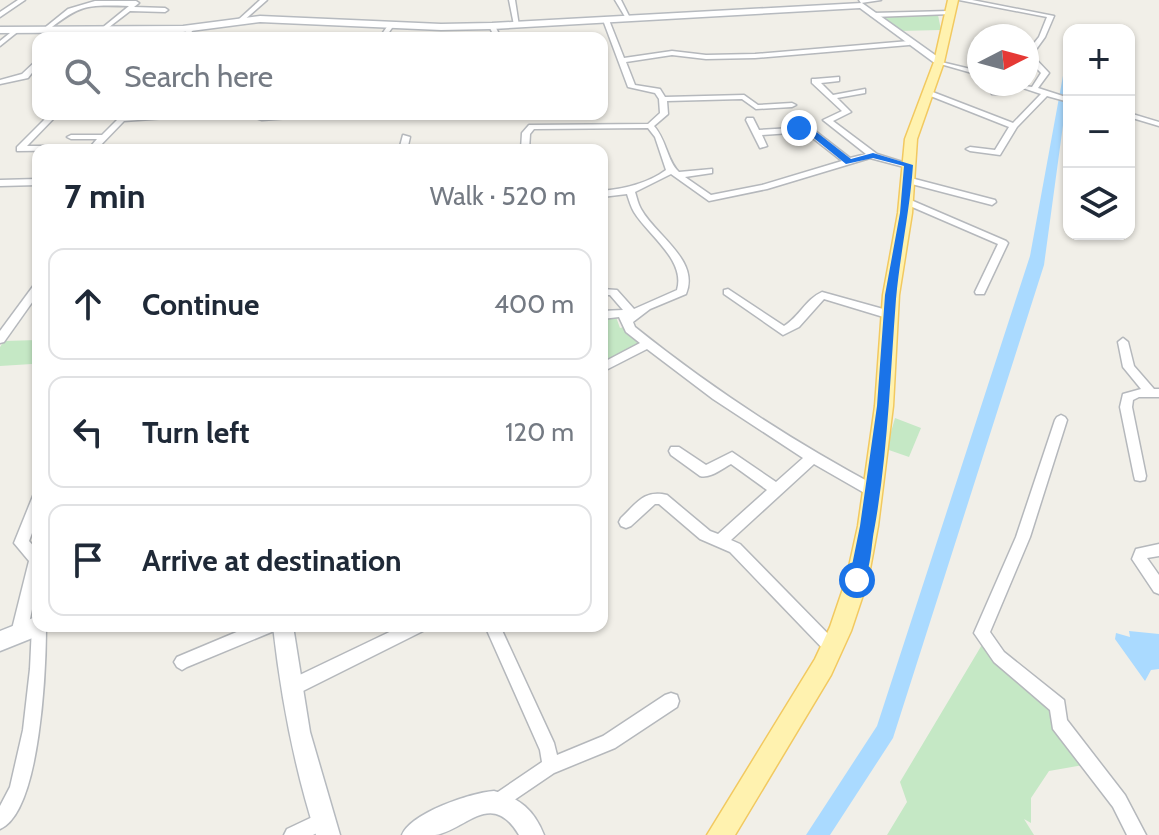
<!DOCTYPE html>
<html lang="en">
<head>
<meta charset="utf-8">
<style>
  :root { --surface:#fff; --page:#f6f6f7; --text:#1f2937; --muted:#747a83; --line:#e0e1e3 }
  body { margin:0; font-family:Cabin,sans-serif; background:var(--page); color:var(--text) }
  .controls { position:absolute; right:24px; top:24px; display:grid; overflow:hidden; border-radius:16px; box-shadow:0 2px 6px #0004 }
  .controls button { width:72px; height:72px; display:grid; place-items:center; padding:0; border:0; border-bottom:2px solid var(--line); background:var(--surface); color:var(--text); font:40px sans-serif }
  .compass { position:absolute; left:967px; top:24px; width:72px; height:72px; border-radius:50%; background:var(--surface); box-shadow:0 2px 6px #0004; rotate:84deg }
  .stop { position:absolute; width:24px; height:24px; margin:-18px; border:6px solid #1a73e8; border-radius:50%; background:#fff }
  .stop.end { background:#1a73e8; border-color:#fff; box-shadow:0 2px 8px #0008 }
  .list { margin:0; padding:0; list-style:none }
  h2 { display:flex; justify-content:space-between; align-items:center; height:104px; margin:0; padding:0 32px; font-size:34px }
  h2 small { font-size:26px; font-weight:400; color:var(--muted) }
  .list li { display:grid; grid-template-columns:52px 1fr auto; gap:24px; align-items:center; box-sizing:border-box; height:112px; margin:0 16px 16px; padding:0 16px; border:2px solid var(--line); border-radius:16px }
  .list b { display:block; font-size:30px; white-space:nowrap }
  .list em { font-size:26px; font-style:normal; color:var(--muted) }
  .icon { flex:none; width:44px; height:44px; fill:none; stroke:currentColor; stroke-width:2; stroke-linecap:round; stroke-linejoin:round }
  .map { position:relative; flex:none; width:1159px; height:835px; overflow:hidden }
  .search { position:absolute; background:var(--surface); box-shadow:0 2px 6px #0004; left:32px; top:32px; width:576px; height:88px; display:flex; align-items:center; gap:20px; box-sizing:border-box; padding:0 28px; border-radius:16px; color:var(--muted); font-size:30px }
  .panel { position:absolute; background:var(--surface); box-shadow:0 2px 6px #0004; left:32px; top:144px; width:576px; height:488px; border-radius:16px }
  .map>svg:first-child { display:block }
  .green { fill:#c5e8c5 }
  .water { fill:#aadaff }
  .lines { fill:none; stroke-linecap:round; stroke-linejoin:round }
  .street-casing { stroke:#b5b8bc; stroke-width:3 }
  .secondary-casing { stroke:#b6babf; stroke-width:3 }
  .primary-casing { stroke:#f2c960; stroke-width:3 }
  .street { fill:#fff; fill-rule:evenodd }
  .secondary { fill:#fff; fill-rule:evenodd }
  .primary { fill:#fff2af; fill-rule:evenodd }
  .route { fill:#1a73e8 }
</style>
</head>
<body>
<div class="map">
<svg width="1159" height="835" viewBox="0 0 1159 835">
  <rect width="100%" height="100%" fill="#f1efe8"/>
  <!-- green -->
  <g class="green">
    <polygon points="938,15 941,30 898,31 880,17"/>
    <polygon points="616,317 620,328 628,326 647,345 602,370 602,319"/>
    <polygon points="38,340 38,355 32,364 0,366 0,347 4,341"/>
    <polygon points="895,418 921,428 909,457 886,449 884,430 891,432"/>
    <polygon points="986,638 1058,706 1089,764 1049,771 1031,798 1031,823 1024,819 1034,835 887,835 907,802 900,782"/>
  </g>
  <!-- water -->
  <g class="water">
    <polygon points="1069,43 1069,81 1044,265 893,738 830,835 806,835 877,726 1030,256"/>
    <polygon points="1129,631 1159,634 1159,669 1151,670 1145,681 1115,639 1116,633 1130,637"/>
  </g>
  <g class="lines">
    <!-- street casing -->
    <g class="street-casing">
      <g id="street">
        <polygon points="18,0 25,0 0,17 0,12"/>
        <polygon points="260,0 267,0 242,22 238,22 238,20"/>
        <polygon points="509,0 515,0 519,26 514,25"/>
        <polygon points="615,0 621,0 631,20 627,20"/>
        <polygon points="859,0 881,0 861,3"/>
        <polygon points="959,0 972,0 1054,16 1045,37 1032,55 1049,73 1038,88 1069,98 1069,102 1047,96 1017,127 1000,155 970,151 966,149 970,147 995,150 1009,127 923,93 930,91 1013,123 1041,94 1011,84 1032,87 1041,73 1027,58 1027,52 1039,37 1047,17"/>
        <path d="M95,1H136L139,3L134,7L165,8L168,10L165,12L130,11L104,31L101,29L102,28L129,6C86,5 81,4 47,31L42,30L68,9Z"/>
        <polygon points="949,11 952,13 951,14 873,17 870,15 873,13"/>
        <path d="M606,18L609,20L624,58L672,51L706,55L755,54L909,41L912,43L909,45L755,58L706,59L672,55L626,62L635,85L660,89L665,97L744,95L758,105L792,103L796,105L792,107L756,109L742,99L667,101L668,114L654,126C667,141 667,161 679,172L712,169V173L685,177L711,195L762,185L842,161L805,132L762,135L767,146L760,148L746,120L747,118H753L759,130L810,127L850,158L866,154L823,120L842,111L812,83V79H815L839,77V81L821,83L833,95L865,89V93L837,98L851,112L833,121L877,154L912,165L908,168L870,158L767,189L709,201L671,174L635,192C637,198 638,204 641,209C656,236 700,260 686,294L650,309L633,322L635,327C711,388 792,441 878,487L880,491L878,495L873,497L868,495L814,464L731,540L740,544L837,643L840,648L837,653L832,656L827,653L730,552L700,539L659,504H655L631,526L626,528L621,526L619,522L621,518C636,504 644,489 667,495L710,531L718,534L767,490L731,464C723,468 710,479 700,476L671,455L669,451L671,447H679L706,465L732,452L776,482L803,458L713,399L647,349L602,372V363L640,343L626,332L619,317L602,319V311L623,310L610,295H602V289L617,290L634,309L677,290C686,260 648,235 634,212C631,207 629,200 627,194L602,197V191C623,189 649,183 666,170L655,137L648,128L534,129L530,134L529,150H521L522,133L529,125L648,124L660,113L659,99L655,93L628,87L603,20Z"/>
        <polygon points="389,24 394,25 385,38 379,38"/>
        <polygon points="492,24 495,26 501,38 495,38 489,26"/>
        <polygon points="190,26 195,27 187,38 181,38"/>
        <polygon points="15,29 20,30 0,46 0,41"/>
        <polygon points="72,29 77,30 69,38 62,38"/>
        <polygon points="38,59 38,65 28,78 0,84 0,80 22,74"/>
        <polygon points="937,61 979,71 979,75 937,63"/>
        <polygon points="996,84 1004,84 998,94 992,94 991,92"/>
        <polygon points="1129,113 1159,122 1159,126 1129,117"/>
        <polygon points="50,114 58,114 27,146 91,146 97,139 71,139 67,137 71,135 102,135 123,114 131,114 129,116 198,114 194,116 124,121 96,150 17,151 17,147"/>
        <polygon points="244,114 262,116 321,114 317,116 262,120"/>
        <polygon points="403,135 410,137 407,150 399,150"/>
        <polygon points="907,177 995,200 996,202 992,205 904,182 903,180"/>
        <polygon points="38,179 38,185 0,186 0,180"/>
        <polygon points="906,198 1006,241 1008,243 984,294 976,294 975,292 998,244 903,203 903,199"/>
        <polygon points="38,284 38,294 4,342 0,343 0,331 34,285"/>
        <path d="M728,289L784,326C799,317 806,299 822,292L894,312L895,315L890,319L824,299L799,327L783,335L724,294V290Z"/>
        <polygon points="1123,338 1128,342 1134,366 1154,389 1159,389 1159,397 1139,397 1133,400 1132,407 1146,476 1145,480 1140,481 1135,480 1134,476 1120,407 1123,394 1141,389 1123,367 1118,342"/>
        <polygon points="1061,415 1065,417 1067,420 1030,537 990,632 1004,652 1064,700 1067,720 1125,795 1146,835 1127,835 1113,807 1053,729 1050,710 994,662 974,633 1016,537 1055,420 1057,417"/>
        <polygon points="38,494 38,517 29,541 38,551 38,581 27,633 24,638 19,640 14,638 11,633 29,561 14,543 33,496"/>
        <polygon points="1159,544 1159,556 1147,558 1159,575 1159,594 1154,592 1132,559 1136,549"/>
        <path d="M38,619V626H46C46,666 41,812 0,829V806L10,787L23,730L30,669L32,626L34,621Z"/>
        <polygon points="251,626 276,626 274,631 187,667 182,670 177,667 174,662 177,657"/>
        <polygon points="402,626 425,626 423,631 297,694 291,696 285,694 283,688 285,682"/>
        <polygon points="485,626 500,626 554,743 557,755 603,736 665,695 671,693 677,695 679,701 677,707 615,748 554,773 498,811 492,808 489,802 492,796 542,762 540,750"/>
        <polygon points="323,812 329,815 332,821 329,827 313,835 284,835 287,829"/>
      </g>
    </g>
    <!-- secondary casing -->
    <g class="secondary-casing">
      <g id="secondary">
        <polygon points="862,3 942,60 942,64 936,64 860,8 492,29 441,30 260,22 183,32 0,33 0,27 183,26 260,16 441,24 492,23"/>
        <polygon points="38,616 38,626 48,626 45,633 0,651 0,631"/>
        <path d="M273,626H293L310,732L340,835H316C294,767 281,697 273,626Z"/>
        <path d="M494,791C520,798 534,810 544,835H519C491,788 465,831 435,835C424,835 413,835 402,835C411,813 470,793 494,791Z"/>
      </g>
    </g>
    <!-- primary casing -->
    <g class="primary-casing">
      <polygon id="primary" points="948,0 958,0 944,62 917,139 912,213 899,295 893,406 878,526 868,580 851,631 831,675 735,835 707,835 815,659 830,627 846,580 858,526 875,406 883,295 898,213 905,139 934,62"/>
    </g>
    <!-- street -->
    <use href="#street" class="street"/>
    <!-- secondary -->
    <use href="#secondary" class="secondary"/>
    <!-- primary -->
    <use href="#primary" class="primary"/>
  </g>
  <!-- route -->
  <path class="route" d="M799,125L810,127L851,159L873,153L913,165C910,210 900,254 896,299C890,376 888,454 874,531C871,545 871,581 857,587L849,580L860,526L877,406L885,295L900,213L904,166L873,158L846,164L805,131L796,129Z"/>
</svg>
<div class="controls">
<button>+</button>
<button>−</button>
<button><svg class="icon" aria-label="layers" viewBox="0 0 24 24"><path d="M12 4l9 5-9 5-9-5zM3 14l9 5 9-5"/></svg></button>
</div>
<svg class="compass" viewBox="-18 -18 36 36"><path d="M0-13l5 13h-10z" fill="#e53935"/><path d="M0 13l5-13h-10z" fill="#747a83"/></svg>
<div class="stop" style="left:857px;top:580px"></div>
<div class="stop end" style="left:799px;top:128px"></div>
<div class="search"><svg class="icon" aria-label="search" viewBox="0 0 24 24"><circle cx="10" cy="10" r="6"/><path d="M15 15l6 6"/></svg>Search here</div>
<section class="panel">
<h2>7 min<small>Walk · 520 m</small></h2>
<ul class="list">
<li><svg class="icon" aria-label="ahead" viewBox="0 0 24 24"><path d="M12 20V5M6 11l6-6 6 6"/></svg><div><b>Continue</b></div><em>400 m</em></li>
<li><svg class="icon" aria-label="left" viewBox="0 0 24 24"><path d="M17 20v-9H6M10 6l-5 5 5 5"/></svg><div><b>Turn left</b></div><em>120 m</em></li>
<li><svg class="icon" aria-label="arrive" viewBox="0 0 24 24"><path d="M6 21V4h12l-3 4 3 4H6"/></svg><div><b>Arrive at destination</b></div></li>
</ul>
</section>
</div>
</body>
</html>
